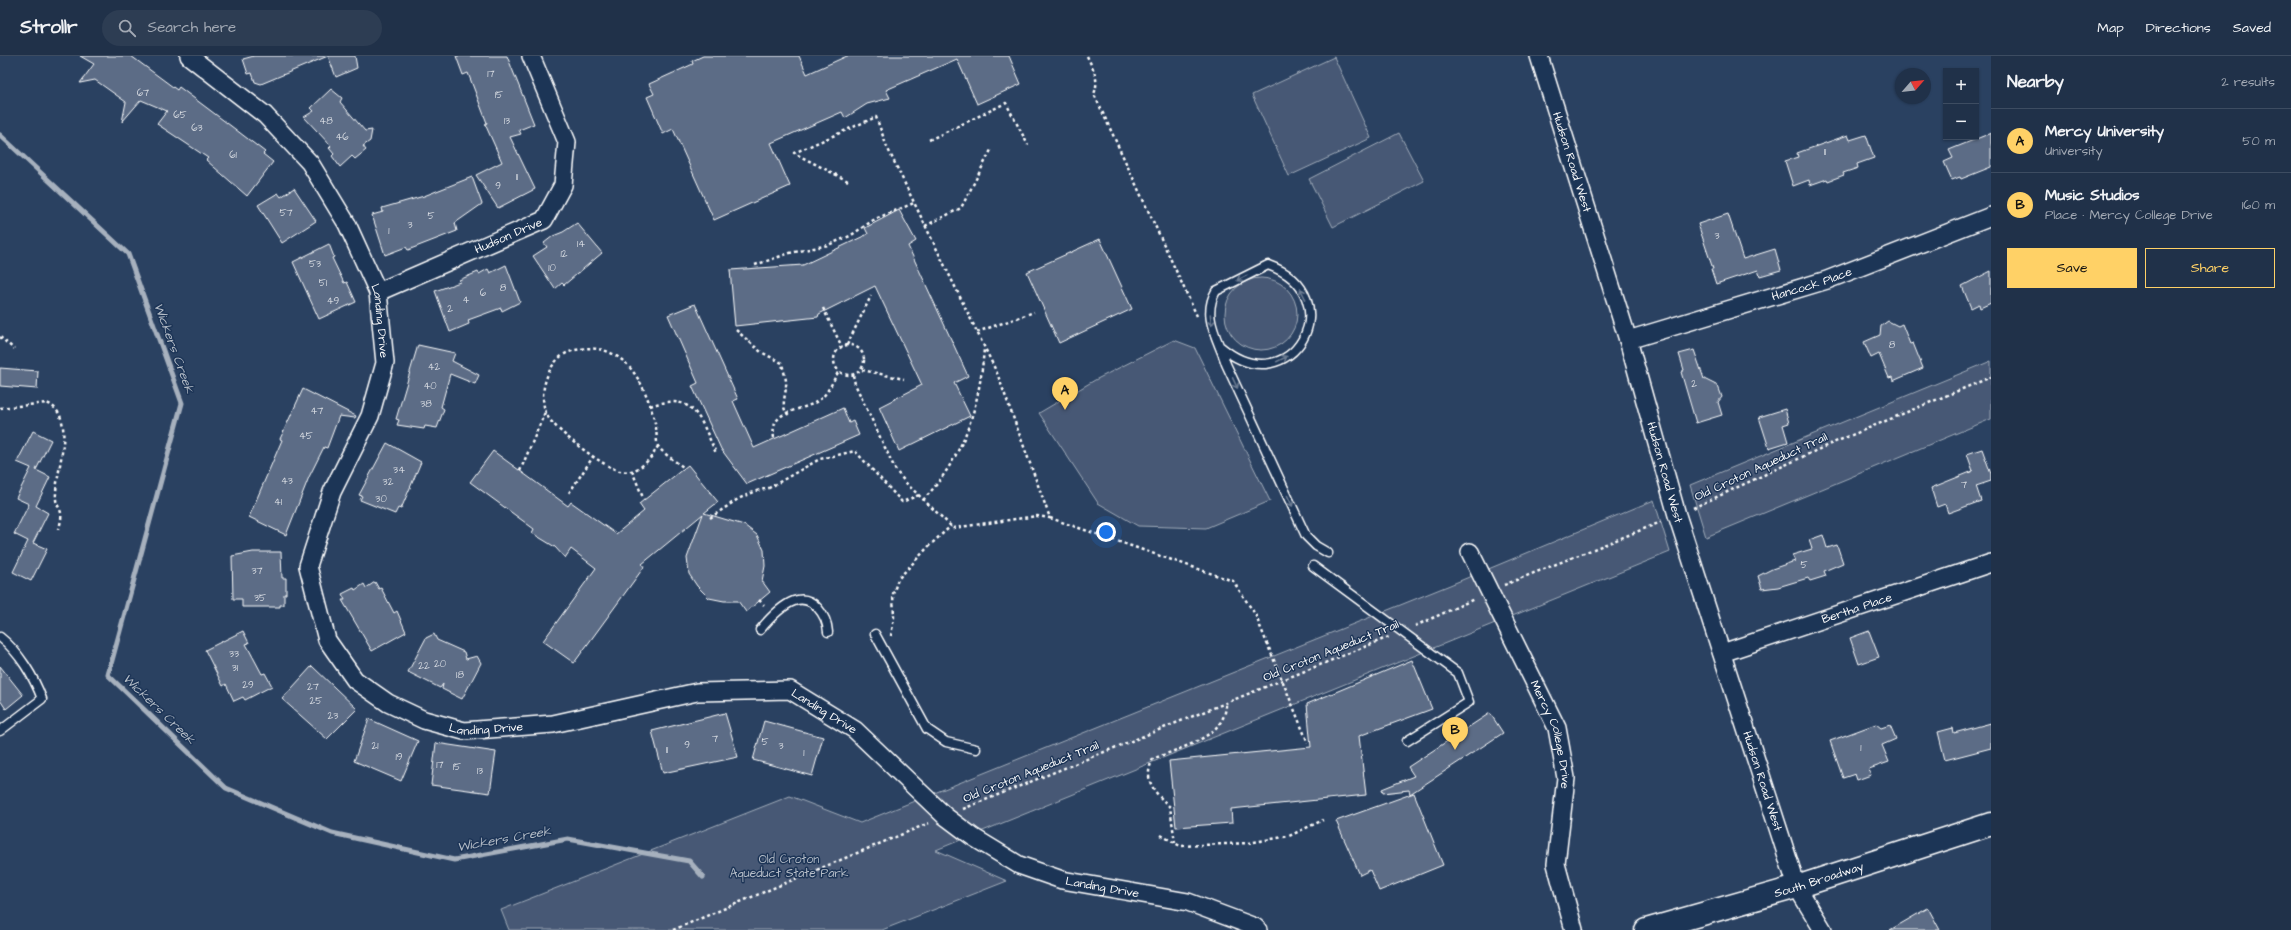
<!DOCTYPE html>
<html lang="en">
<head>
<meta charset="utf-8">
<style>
  :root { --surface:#203149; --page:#2d3d53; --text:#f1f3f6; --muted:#a2a9b4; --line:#3d4c61; --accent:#ffd166 }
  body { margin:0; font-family:"Architects Daughter",sans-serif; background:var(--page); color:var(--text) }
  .controls { position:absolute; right:12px; top:12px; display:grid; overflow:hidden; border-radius:0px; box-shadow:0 1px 3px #0004 }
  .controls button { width:36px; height:36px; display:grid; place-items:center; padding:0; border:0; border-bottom:1px solid var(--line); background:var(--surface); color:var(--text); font:20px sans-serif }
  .compass { position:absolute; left:1895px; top:12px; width:36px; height:36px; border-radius:50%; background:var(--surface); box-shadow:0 1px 3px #0004; rotate:62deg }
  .you { position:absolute; left:1106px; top:476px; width:14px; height:14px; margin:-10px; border:3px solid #fff; border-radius:50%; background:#1a73e8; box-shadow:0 0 0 6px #1a73e833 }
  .badge { display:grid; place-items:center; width:26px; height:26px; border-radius:50%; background:var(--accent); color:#111; font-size:13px; font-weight:700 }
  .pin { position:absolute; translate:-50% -33px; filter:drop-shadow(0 1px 2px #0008) }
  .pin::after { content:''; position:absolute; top:21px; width:14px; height:12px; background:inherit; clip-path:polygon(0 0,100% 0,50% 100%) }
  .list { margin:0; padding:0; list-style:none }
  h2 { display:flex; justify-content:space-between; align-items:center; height:52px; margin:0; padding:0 16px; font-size:17px }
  h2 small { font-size:13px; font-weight:400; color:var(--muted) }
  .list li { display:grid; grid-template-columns:26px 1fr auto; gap:12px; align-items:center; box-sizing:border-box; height:64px; padding:0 16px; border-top:1px solid var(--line) }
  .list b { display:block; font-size:15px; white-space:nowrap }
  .list p { margin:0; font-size:13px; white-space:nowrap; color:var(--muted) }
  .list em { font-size:13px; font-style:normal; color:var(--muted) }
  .actions { display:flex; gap:8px; padding:12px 16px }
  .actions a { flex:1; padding:9px 0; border:1px solid var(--accent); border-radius:0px; text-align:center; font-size:14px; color:var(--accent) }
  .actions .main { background:var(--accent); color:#111 }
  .icon { flex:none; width:22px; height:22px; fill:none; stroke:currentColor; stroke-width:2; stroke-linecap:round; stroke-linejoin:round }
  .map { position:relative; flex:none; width:1991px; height:874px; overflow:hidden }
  header { display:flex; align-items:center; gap:24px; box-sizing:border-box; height:56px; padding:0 20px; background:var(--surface); border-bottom:1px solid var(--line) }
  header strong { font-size:19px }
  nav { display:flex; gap:22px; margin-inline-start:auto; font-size:14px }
  .search { width:280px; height:36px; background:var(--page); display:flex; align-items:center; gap:10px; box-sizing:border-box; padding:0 14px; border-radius:22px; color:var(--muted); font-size:15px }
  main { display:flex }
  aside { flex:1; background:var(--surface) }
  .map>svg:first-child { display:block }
  .green { fill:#465975; stroke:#a2acba }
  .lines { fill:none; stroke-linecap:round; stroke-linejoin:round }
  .stream { stroke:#a7b1be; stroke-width:5 }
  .building { fill:#5b6c86; stroke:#fff }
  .service-casing { stroke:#fff; stroke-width:11 }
  .minor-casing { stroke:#fff; stroke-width:20 }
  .primary-casing { stroke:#fff; stroke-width:25 }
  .path { stroke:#fff; stroke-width:2.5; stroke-dasharray:3 3; stroke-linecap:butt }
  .service { stroke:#1d3557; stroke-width:8 }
  .minor { stroke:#1d3557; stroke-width:17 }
  .primary { stroke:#1d3557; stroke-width:22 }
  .oneway { stroke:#6c7c92 }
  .labels { text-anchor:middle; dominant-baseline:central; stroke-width:3; stroke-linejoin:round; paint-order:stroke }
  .number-label { font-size:10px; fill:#d6dae1 }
  .street-label { font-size:12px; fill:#fff; stroke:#1d3557 }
  .park-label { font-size:12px; fill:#b5bdc8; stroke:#1d3557 }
  .water-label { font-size:13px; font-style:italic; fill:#b6bec8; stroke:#1d3557 }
</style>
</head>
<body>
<header>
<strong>Strollr</strong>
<div class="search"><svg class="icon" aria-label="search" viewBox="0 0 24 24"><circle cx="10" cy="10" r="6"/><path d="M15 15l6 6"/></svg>Search here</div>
<nav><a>Map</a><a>Directions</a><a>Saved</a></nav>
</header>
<main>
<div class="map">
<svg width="1991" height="874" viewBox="0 0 1991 874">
  <rect width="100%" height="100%" fill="#2a4161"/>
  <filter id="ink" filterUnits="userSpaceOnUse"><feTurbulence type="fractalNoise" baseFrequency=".025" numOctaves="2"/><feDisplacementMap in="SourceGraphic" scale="8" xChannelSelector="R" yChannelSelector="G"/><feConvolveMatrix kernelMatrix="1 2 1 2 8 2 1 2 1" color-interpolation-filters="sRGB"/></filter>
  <g filter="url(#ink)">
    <!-- green -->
    <g class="green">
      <polygon points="1334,1 1371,82 1289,120 1252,39"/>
      <polygon points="1399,77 1424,125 1333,171 1309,123"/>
      <circle cx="1261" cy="258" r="36"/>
      <polygon points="1174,284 1195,292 1270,445 1206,472 1138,470 1098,447 1039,357 1095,324"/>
      <polygon points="1991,305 1991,363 1706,481 1690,429"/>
      <polygon points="1654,444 1670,496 936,794 1007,825 882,874 509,874 501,854 790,740 860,767 1450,529"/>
    </g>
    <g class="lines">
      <!-- stream -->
      <polyline class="stream" points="0,79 128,198 182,347 108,619 226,732 332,777 454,804 568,783 689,805 703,821"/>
    </g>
    <!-- building -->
    <g class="building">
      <polygon points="80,0 131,0 177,34 179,31 231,70 265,96 263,98 273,106 247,140 206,104 208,102 157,68 167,55 141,44 122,66 126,46 95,24 80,27 94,8"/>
      <polygon points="254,0 328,0 261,28 255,26 252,17 248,18 243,3"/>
      <polygon points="328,0 355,0 357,12 336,21"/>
      <polygon points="456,0 507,0 534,68 519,74 521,78 510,81 535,133 498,152 476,119 502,106 485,68 487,67 468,17 463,19"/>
      <polygon points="703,0 799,0 807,18 847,0 1009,0 1021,28 977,48 957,3 886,34 890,42 867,48 845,62 842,56 771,87 790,130 714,164 673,73 663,78 647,41 654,38 649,28 693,8 692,5"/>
      <polygon points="331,33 342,42 340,46 365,75 372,74 370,85 363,90 366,94 355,103 352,100 340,111 332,100 334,98 329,92 331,90 304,61 314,55 311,52"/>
      <polygon points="1991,77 1991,111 1961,123 1960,121 1952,124 1944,106 1953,102 1949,94"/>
      <polygon points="1848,79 1850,84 1866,79 1874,102 1857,108 1858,112 1843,117 1844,119 1828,125 1827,123 1810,129 1809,124 1793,130 1785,105 1798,101 1797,97"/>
      <polygon points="472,121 482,148 455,167 457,175 408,194 406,191 385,199 372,159 383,156 382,152 424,140"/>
      <polygon points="294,132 316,165 282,187 258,149 278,137 281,141"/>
      <polygon points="899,154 916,185 908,190 968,320 954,327 970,360 899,395 879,351 922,329 875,230 819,258 818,261 735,270 730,214 803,209 868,178 865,172"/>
      <polygon points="1728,158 1743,203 1775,193 1781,214 1760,220 1758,214 1716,228 1711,213 1713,213 1698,168"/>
      <polygon points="577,167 602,197 564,229 562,227 555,233 533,200 547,191 544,187 553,180 563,176"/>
      <polygon points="1100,183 1132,253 1059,287 1027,216"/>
      <polygon points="329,188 334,201 332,202 344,227 347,226 356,246 319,263 293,206"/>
      <polygon points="506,209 520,246 502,255 501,252 468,264 469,268 450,276 435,235 460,226 459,224 478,216 479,218 488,213 490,217"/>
      <polygon points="1991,215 1991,247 1980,252 1979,248 1971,252 1962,230"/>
      <polygon points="695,248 738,343 733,345 754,392 843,352 849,367 853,365 859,379 747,428 721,393 692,330 698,327 668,259"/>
      <polygon points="1888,265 1898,270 1902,268 1910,288 1913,287 1923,312 1893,325 1892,321 1889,322 1879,298 1871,302 1864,286 1880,279 1881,270"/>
      <polygon points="418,289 455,297 452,305 479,319 475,328 450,318 441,351 444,353 437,372 425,370 424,373 397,369 399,364 396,363"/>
      <polygon points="1694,294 1704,323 1718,330 1722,341 1718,346 1722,359 1696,367 1681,316 1684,314 1679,298"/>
      <polygon points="0,312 38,315 37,333 0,330"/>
      <polygon points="303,333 356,360 355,362 339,360 327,392 324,391 309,421 286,479 249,461 282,384 280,383"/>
      <polygon points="1785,353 1789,367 1783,369 1788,386 1769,392 1759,361"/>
      <polygon points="33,375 51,384 36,414 50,421 36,450 48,457 33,487 47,493 31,525 13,516 28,485 14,478 29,448 16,442 31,412 17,406"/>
      <polygon points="387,387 421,406 401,453 398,452 395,458 360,444 362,440 359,439"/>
      <polygon points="1982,393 1991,418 1991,425 1976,430 1981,445 1948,457 1945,448 1937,451 1931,432 1973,415 1967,398"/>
      <polygon points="493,395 568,450 571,446 616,478 644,455 639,448 688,409 718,446 704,457 744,469 757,479 764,494 765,510 762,525 770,536 746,556 738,545 724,545 709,542 697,530 689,518 687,502 703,458 642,508 644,511 574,607 543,585 596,512 571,493 565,502 555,491 532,477 534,473 470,426"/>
      <polygon points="1823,479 1827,492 1837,489 1843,507 1824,515 1826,520 1810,525 1808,522 1778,531 1762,533 1758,520 1772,513 1795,505 1792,499 1812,493 1809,484"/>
      <polygon points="253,496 281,496 282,522 286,522 286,538 284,538 284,549 280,549 280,551 242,551 242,543 233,543 232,500"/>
      <polygon points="375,526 379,533 381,532 394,557 397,555 406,576 372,595 342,544 345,544 342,538 354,532 355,534 364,528 366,532"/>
      <polygon points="243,575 249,587 246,588 262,618 265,617 272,630 245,644 243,641 234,645 226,628 223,630 205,594"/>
      <polygon points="1869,575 1879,601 1859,608 1850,582"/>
      <polygon points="434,578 437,584 464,596 466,603 477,600 481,607 462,643 442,633 443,628 440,632 408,616 426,582"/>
      <polygon points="1412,604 1432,653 1359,680 1366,739 1231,753 1232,767 1176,771 1169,705 1311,691 1307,648"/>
      <polygon points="0,610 23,639 6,653 0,644"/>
      <polygon points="312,610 357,653 327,683 282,643"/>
      <polygon points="725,657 738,701 663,717 652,675"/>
      <polygon points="1490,657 1503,677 1410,738 1409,734 1383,737 1382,733 1414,720 1408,711"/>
      <polygon points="369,663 418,685 401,725 354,705"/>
      <polygon points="764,665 823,681 812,720 753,704"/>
      <polygon points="1991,667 1991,692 1945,704 1938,676 1953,672 1954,677"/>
      <polygon points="1876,668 1881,672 1890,669 1896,683 1882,689 1889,706 1869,713 1871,719 1857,724 1855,718 1843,722 1830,685"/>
      <polygon points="436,687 496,696 490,737 431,729"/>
      <polygon points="1414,737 1443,809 1379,835 1370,814 1360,819 1336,765"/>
      <polygon points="1928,852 1940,874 1890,874"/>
    </g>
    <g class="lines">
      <!-- service casing -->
      <g class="service-casing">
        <g id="service">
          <path d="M1221,291C1291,350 1353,239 1268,209L1216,235C1201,261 1219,284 1226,308L1306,480L1316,490L1328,497"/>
          <polyline points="1313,510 1458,617 1469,646 1407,685"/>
          <path d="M760,574C769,563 781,550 794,545C813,538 827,560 828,576"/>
          <polyline points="875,578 927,673 946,686 976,693"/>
          <path d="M0,581C19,596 34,621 42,643L0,675"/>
        </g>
      </g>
      <!-- minor casing -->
      <g class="minor-casing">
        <g id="minor">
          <path id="s1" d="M189,0L265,59L310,107L347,168L378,236L385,307L370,360L332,436L308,510L327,584L355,624L388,647L424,664L464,675L553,668L697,636L790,634L855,674L945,760L973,781L1019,809L1062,824L1188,846L1255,871L1258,874"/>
          <path id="s2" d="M1539,0L1628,284L1677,459L1797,831L1823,874"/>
          <path id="s3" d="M378,236L544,164L563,129L567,86L531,0"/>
          <path id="s4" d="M1628,284L1827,224L1991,160"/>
          <path id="s5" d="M1470,496L1557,672L1566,722L1556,808L1574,874"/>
          <path id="s6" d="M1722,597L1991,507"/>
        </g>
      </g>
      <!-- primary casing -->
      <g class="primary-casing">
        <g id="primary">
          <path id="s7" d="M1646,874L1797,831L1991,768"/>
        </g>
      </g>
      <!-- path -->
      <g class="path">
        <path d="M1087,0C1093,13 1100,23 1094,38L1197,260"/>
        <polyline points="929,84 1006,47 1028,89"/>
        <polyline points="848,125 794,97 876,61 887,91 997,317 1050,462 1233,525 1255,558 1308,687"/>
        <polyline points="925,170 961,152 991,94"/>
        <polyline points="755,209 790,197 828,189 850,180 875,163 914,147"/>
        <polyline points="823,252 842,291"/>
        <path d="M736,274L761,296L782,307C783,314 787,323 786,330C786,340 779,352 790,360"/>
        <polyline points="977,276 1034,256"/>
        <polyline points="0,281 14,293"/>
        <circle cx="849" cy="304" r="15"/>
        <polyline points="847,289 871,240"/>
        <polyline points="862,314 904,323"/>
        <polyline points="853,319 855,328 896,415 907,428 953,472 1037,460 1050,462"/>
        <path d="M650,350C695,335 700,363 716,397"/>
        <path d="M0,352L47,347C79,361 54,417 56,443C56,448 60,452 61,457C62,462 60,468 59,473"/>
        <path d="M774,382C769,351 802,357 819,344C828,338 833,324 839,315"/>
        <path d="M658,390C652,403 637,419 620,415C605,412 556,375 548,361C536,341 547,304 569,296C586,290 603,291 618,301C640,316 651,347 656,372C657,377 656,385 658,390C661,396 678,407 683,411"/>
        <polyline points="520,415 546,354"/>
        <polyline points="632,415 644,444"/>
        <polyline points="569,437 593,401"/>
        <path d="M923,444C964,401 980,350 984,292"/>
        <polyline points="1693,452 1828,389 1991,321"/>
        <polyline points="710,462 738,443 756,435 769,432 809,409 820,403 855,395 902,446 919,439"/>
        <polyline points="1504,529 1661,466"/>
        <polyline points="759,544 764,549"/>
        <polyline points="1415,570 1474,543"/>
        <polyline points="891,580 894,561 893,538 898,523 930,489 951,470"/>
        <polyline points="963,753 1389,581"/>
        <polyline points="1161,779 1180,790 1248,787 1289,780 1323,764"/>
        <path d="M1175,787L1170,751C1155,737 1142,724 1153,703C1178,692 1227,682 1226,647"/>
        <polyline points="673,874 929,767"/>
      </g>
      <!-- service -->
      <use href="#service" class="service"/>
      <!-- minor -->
      <use href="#minor" class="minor"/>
      <!-- primary -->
      <use href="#primary" class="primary"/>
    </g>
    <!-- one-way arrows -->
    <defs><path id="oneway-shaft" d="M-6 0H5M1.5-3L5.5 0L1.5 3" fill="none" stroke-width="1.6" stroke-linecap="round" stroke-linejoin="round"/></defs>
    <g class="oneway">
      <use href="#oneway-shaft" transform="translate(1242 222) rotate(153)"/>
      <use href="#oneway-shaft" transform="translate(1303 238) rotate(-116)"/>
      <use href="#oneway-shaft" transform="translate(1211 264) rotate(83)"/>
      <use href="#oneway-shaft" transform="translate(1282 303) rotate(-27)"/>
      <use href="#oneway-shaft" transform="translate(1235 327) rotate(65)"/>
      <use href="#oneway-shaft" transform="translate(1290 445) rotate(65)"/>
    </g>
  </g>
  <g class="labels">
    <!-- number labels -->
    <g class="number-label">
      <text x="491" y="18">17</text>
      <text x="143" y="37">67</text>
      <text x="499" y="39">15</text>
      <text x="180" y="59">65</text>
      <text x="326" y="65">48</text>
      <text x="507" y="65">13</text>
      <text x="197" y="72">63</text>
      <text x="342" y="81">46</text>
      <text x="1825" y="96">11</text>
      <text x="233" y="99">61</text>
      <text x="517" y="121">11</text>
      <text x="498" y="130">9</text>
      <text x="286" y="157">57</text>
      <text x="431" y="160">5</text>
      <text x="410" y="169">3</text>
      <text x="389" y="175">1</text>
      <text x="1717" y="180">3</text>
      <text x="581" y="188">14</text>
      <text x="564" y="198">12</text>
      <text x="315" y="208">53</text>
      <text x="552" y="212">10</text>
      <text x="323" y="227">51</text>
      <text x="503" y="232">8</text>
      <text x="483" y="237">6</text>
      <text x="466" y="244">4</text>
      <text x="333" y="245">49</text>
      <text x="450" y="253">2</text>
      <text x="1892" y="289">8</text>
      <text x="434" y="311">42</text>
      <text x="1694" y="328">2</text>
      <text x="430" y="330">40</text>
      <text x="426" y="348">38</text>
      <text x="317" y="355">47</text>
      <text x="306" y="380">45</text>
      <text x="399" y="414">34</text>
      <text x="287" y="425">43</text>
      <text x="388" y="426">32</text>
      <text x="1964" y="429">7</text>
      <text x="381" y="443">30</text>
      <text x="278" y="446">41</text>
      <text x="1804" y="509">5</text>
      <text x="257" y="515">37</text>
      <text x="260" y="542">35</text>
      <text x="234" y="598">33</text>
      <text x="440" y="608">20</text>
      <text x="424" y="610">22</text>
      <text x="235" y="612">31</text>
      <text x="460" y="619">18</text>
      <text x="248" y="629">29</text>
      <text x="313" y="631">27</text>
      <text x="316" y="645">25</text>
      <text x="333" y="660">23</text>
      <text x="715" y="683">7</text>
      <text x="765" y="686">5</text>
      <text x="687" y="689">9</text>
      <text x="375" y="690">21</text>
      <text x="781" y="690">3</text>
      <text x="1861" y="692">1</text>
      <text x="667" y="694">11</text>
      <text x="804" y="697">1</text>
      <text x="399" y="701">19</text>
      <text x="440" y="709">17</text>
      <text x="457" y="711">15</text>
      <text x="480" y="715">13</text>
    </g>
    <!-- street labels -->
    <g class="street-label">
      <text stroke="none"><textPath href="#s2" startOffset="111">Hudson Road West</textPath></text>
      <text stroke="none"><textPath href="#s3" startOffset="142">Hudson Drive</textPath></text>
      <text stroke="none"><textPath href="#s4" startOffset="192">Hancock Place</textPath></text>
      <text stroke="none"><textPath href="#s1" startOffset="337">Landing Drive</textPath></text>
      <text transform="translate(1761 411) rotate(-25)">Old Croton Aqueduct Trail</text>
      <text stroke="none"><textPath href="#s2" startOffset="435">Hudson Road West</textPath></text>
      <text stroke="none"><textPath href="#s6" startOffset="142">Bertha Place</textPath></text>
      <text transform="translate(1331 595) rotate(-22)">Old Croton Aqueduct Trail</text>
      <text stroke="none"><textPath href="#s1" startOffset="1214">Landing Drive</textPath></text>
      <text stroke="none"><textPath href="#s1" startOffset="866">Landing Drive</textPath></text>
      <text stroke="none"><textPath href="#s5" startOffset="201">Mercy College Drive</textPath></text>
      <text transform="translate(1031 716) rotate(-22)">Old Croton Aqueduct Trail</text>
      <text stroke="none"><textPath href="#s2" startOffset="759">Hudson Road West</textPath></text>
      <text stroke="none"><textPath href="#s7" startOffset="180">South Broadway</textPath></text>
      <text stroke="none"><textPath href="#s1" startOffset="1550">Landing Drive</textPath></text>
    </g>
    <!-- park labels -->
    <g class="park-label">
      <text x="789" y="803">Old Croton<tspan x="789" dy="14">Aqueduct State Park</tspan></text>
    </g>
    <!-- water labels -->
    <g class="water-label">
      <text transform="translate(174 292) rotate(70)">Wickers Creek</text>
      <text transform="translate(159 653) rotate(44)">Wickers Creek</text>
      <text transform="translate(504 783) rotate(-10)">Wickers Creek</text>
    </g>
  </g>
</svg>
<div class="controls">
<button>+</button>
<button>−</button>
</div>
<svg class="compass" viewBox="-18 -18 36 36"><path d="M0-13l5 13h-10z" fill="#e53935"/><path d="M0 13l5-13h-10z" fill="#a2a9b4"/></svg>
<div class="you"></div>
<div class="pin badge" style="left:1065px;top:354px">A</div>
<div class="pin badge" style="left:1455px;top:694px">B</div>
</div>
<aside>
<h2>Nearby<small>2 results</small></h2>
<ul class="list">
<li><span class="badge">A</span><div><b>Mercy University</b><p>University</p></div><em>50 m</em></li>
<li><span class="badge">B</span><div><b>Music Studios</b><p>Place · Mercy College Drive</p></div><em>160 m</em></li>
</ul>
<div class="actions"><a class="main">Save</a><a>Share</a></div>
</aside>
</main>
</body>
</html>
